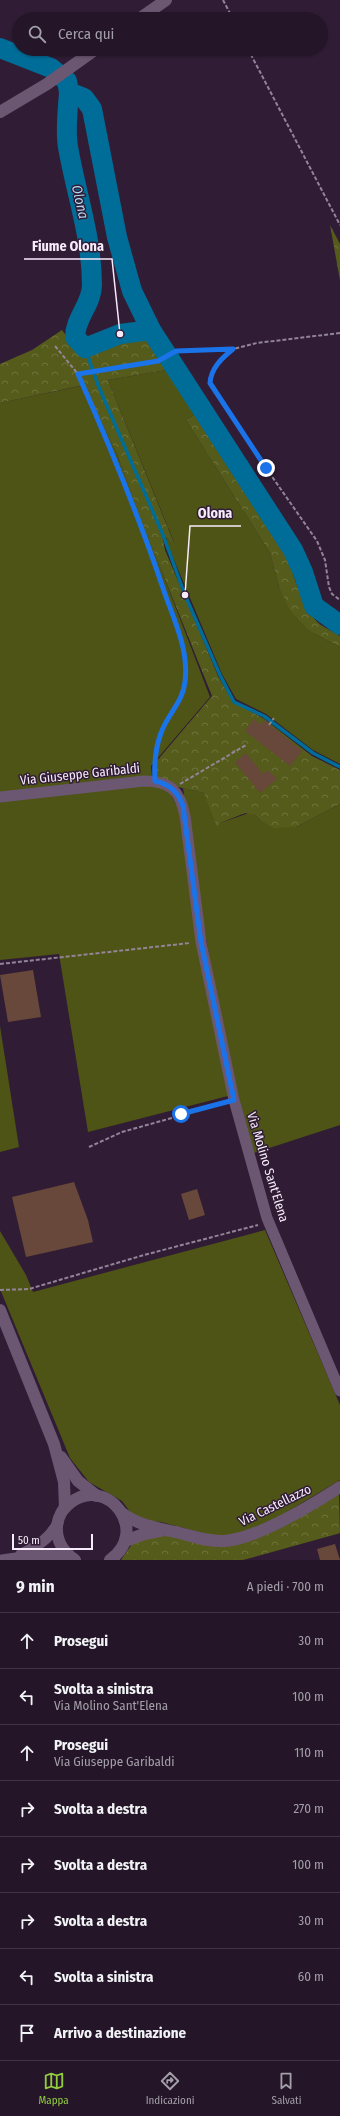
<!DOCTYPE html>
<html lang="it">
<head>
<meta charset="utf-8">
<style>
  :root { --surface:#241628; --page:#302334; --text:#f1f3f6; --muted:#a39fa8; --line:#413545; --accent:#92cd3e }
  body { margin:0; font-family:"Fira Sans Condensed",sans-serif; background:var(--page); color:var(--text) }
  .scale { position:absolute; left:12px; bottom:10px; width:81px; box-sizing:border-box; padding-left:4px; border:2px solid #f7ebfb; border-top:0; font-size:11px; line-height:14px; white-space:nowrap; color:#f7ebfb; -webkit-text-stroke:3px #301d35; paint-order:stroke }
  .stop { position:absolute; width:12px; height:12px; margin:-9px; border:3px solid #1a73e8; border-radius:50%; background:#fff }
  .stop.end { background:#1a73e8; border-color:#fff; box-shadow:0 1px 4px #0008 }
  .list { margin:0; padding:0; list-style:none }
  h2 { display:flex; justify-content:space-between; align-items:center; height:52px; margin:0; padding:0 16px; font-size:17px }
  h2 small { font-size:13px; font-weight:400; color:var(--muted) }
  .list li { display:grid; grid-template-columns:26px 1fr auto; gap:12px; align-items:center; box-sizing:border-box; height:56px; padding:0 16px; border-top:1px solid var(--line) }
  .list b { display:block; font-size:15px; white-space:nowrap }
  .list p { margin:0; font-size:13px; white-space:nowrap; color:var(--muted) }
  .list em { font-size:13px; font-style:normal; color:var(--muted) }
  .icon { flex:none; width:22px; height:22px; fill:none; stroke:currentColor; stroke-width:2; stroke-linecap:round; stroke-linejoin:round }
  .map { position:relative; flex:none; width:340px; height:1560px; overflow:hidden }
  .search { position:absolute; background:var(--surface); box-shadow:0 1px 3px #0004; left:12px; right:12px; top:12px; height:44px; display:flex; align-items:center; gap:10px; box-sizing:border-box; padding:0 14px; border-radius:22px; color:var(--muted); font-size:15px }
  .sheet { height:500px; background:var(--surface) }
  nav { display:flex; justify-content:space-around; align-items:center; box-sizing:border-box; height:56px; border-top:1px solid var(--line); background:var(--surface); font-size:11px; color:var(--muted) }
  nav a { display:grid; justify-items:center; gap:2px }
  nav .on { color:var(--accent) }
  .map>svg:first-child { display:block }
  .green { fill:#4e5416 }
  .forest { fill:url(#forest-crowns) }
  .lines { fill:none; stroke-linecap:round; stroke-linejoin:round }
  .stream { stroke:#006c98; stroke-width:3.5 }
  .river { stroke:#006c98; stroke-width:20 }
  .building { fill:#68483a }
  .path { stroke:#938498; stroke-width:2; stroke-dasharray:4 2; stroke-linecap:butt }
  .street { stroke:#6c5772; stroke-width:11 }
  .secondary { stroke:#6c5772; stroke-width:12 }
  .route { stroke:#1a73e8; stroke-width:5 }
  .labels { text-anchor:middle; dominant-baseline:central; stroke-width:3; stroke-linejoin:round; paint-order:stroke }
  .street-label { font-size:13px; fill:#f7ebfb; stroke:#301d35 }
  .water-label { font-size:14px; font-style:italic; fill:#b1d9f3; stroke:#301d35 }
  .leader { fill:none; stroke:#f7ebfb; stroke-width:1.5 }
  .callout-dot { fill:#f7ebfb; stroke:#301d35; stroke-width:1.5 }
  .callout-label { font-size:14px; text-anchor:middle; font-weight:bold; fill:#f7ebfb; stroke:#301d35; stroke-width:3; stroke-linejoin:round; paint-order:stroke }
</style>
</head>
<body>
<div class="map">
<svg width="340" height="1560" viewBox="0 0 340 1560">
  <defs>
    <pattern id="forest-crowns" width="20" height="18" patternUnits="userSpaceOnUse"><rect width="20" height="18" fill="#555b1b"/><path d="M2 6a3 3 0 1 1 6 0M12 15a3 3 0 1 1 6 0" fill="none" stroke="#6e733d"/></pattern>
  </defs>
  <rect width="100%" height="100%" fill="#301d35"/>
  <!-- green -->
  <g class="green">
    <polygon points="167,370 197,413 186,420 270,553 279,587 309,631 340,647 340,764 313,750 266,714 236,699 222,674 169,548 166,538 174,542 108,380"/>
    <polygon points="85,385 117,454 210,697 151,766 152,777 0,793 0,403"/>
    <polygon points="149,784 168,790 180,811 228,1096 88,1132 59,954 0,960 0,801"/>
    <polygon points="183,788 204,793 220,823 249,813 255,815 261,821 296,827 340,804 340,1125 251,1154 227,1051 204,927"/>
    <polygon points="0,1026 19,1147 0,1152"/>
    <polygon points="265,1230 340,1405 340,1480 272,1521 236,1536 210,1535 161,1522 141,1520 131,1513 122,1501 89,1482 70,1458 0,1289 0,1231 26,1275 33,1292"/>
  </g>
  <!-- forest -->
  <g class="forest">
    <polygon points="330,225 340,244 340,280"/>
    <polygon points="62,330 78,352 92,351 116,340 150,334 167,370 108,380 174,543 162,535 165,550 218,676 233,702 263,718 312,756 340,770 340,804 296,827 274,828 261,821 255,815 245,813 220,823 217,827 204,793 178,787 172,782 156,777 155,763 212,696 142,522 117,454 84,385 0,403 0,364 32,350"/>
    <path d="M197,413L286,556C296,577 301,610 321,625C327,629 334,632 340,636V647L309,631L290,610L279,587L270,553L186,420Z"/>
    <polygon points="339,1491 340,1533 337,1534 243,1560 121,1560 132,1544 155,1536 171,1536 223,1545"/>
  </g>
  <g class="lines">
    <!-- stream -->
    <polyline class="stream" points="85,348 98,385 163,535 185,595 220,675 234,702 264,716 313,753 340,767"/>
    <!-- river -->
    <g class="river">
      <polyline points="0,48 51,68 67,81 69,92 84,98 92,109 117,237 132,291 151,330 293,550 303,572 314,606 340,625"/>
      <path d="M69,92C68,110 65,129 68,147C76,193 92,238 92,285C92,304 75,318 75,337L85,348L120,334L151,330"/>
    </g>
  </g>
  <!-- building -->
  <g class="building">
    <polygon points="254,719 261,725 264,720 302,751 290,766 245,731"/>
    <polygon points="246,753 263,774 268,770 277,779 260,793 235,762"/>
    <polygon points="33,970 41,1017 8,1022 0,975"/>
    <polygon points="74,1182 88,1220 93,1242 26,1257 12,1197"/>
    <polygon points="197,1189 205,1215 189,1220 181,1194"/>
    <polygon points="335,1544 340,1560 320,1560 317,1549"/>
  </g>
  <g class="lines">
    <!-- path -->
    <g class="path">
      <polyline points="223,0 233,19"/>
      <polyline points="248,49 340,225"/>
      <polyline points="340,333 257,343 233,349 215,367 210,376 210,383 266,468 317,541 325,560 329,587 332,594 340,600"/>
      <polyline points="55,346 78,374 112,452 158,573 184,650 185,682 181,699 161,732 154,760 154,772"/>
      <polyline points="78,374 158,361 176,351 232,349"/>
      <polyline points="269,725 274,718"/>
      <polyline points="180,784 246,745"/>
      <polyline points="0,964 190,943"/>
      <polyline points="89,1147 122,1132 225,1103"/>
      <polyline points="0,1290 29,1289 144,1255 258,1225"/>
    </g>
    <!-- street -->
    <g class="street">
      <path d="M0,797L144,781C171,781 180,791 185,816L201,942L234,1100L267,1218L340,1391"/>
      <path d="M21,1554C38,1546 49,1539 58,1523"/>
      <polyline points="2,1560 37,1555 69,1556"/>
    </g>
    <!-- secondary -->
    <g class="secondary">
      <polyline points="139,19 166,0"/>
      <polyline points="0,112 47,84 96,49"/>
      <polyline points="0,1310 54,1444 64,1482 65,1508"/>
      <polyline points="61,1457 78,1481 97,1496"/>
      <path d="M122,1513C138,1525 156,1528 176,1532C192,1536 208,1542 224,1541C257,1539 312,1505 340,1487"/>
      <polyline points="125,1541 144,1534 160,1531"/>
      <path d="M75,1560C63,1552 56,1540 57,1526C58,1517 63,1508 70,1503C107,1474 151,1531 110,1560"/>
    </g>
  </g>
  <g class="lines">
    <!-- route -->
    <path class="route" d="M181,1114L234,1100L201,942L183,806C178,791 169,784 155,781C154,765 155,749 161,733C167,715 183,702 185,682C189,651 175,622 165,594C140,519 110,446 78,374L158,361L176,351L233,349C222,358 211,368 210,383L266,468"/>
  </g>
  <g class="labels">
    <!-- street labels -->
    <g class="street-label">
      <text transform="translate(80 774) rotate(-6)">Via Giuseppe Garibaldi</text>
      <text transform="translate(268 1167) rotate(73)">Via Molino Sant'Elena</text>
      <text transform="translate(275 1505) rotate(-26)">Via Castellazzo</text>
    </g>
    <!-- water labels -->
    <g class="water-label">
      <text transform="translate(80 202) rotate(77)">Olona</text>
    </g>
  </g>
  <!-- callouts -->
  <path class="leader" d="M120 334L112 259H24M185 595L190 526H241"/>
  <g class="callout-dot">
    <circle cx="120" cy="334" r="4"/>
    <circle cx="185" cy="595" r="4"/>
  </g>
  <g class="callout-label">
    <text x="68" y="251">Fiume Olona</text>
    <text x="215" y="518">Olona</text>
  </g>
</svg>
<div class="scale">50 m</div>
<div class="stop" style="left:181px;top:1114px"></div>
<div class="stop end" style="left:266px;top:468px"></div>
<div class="search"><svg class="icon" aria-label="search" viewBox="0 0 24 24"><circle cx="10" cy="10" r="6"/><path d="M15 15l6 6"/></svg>Cerca qui</div>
</div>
<section class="sheet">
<h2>9 min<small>A piedi · 700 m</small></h2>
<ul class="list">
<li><svg class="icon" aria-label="ahead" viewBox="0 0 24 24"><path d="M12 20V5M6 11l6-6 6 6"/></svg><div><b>Prosegui</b></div><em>30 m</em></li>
<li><svg class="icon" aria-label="left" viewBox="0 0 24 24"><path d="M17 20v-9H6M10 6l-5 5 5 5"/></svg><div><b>Svolta a sinistra</b><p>Via Molino Sant'Elena</p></div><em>100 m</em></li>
<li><svg class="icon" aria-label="ahead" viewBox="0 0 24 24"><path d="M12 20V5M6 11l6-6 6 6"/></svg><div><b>Prosegui</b><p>Via Giuseppe Garibaldi</p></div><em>110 m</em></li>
<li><svg class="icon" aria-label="right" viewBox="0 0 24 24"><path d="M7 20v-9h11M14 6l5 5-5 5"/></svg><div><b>Svolta a destra</b></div><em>270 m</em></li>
<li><svg class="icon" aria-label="right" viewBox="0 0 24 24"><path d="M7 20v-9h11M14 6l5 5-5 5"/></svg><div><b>Svolta a destra</b></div><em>100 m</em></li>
<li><svg class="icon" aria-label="right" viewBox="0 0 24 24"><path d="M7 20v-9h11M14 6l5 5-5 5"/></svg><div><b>Svolta a destra</b></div><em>30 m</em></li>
<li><svg class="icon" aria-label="left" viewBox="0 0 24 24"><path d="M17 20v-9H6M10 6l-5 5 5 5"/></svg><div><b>Svolta a sinistra</b></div><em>60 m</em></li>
<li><svg class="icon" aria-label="arrive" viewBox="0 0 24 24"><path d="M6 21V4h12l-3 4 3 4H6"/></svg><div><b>Arrivo a destinazione</b></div></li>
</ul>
</section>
<nav>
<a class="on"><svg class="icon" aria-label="map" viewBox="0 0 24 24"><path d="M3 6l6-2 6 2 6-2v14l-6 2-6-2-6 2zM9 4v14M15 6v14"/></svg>Mappa</a>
<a><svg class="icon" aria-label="directions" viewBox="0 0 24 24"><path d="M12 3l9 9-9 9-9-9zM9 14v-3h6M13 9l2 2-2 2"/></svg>Indicazioni</a>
<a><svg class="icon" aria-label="saved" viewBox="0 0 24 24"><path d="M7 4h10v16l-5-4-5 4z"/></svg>Salvati</a>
</nav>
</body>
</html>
